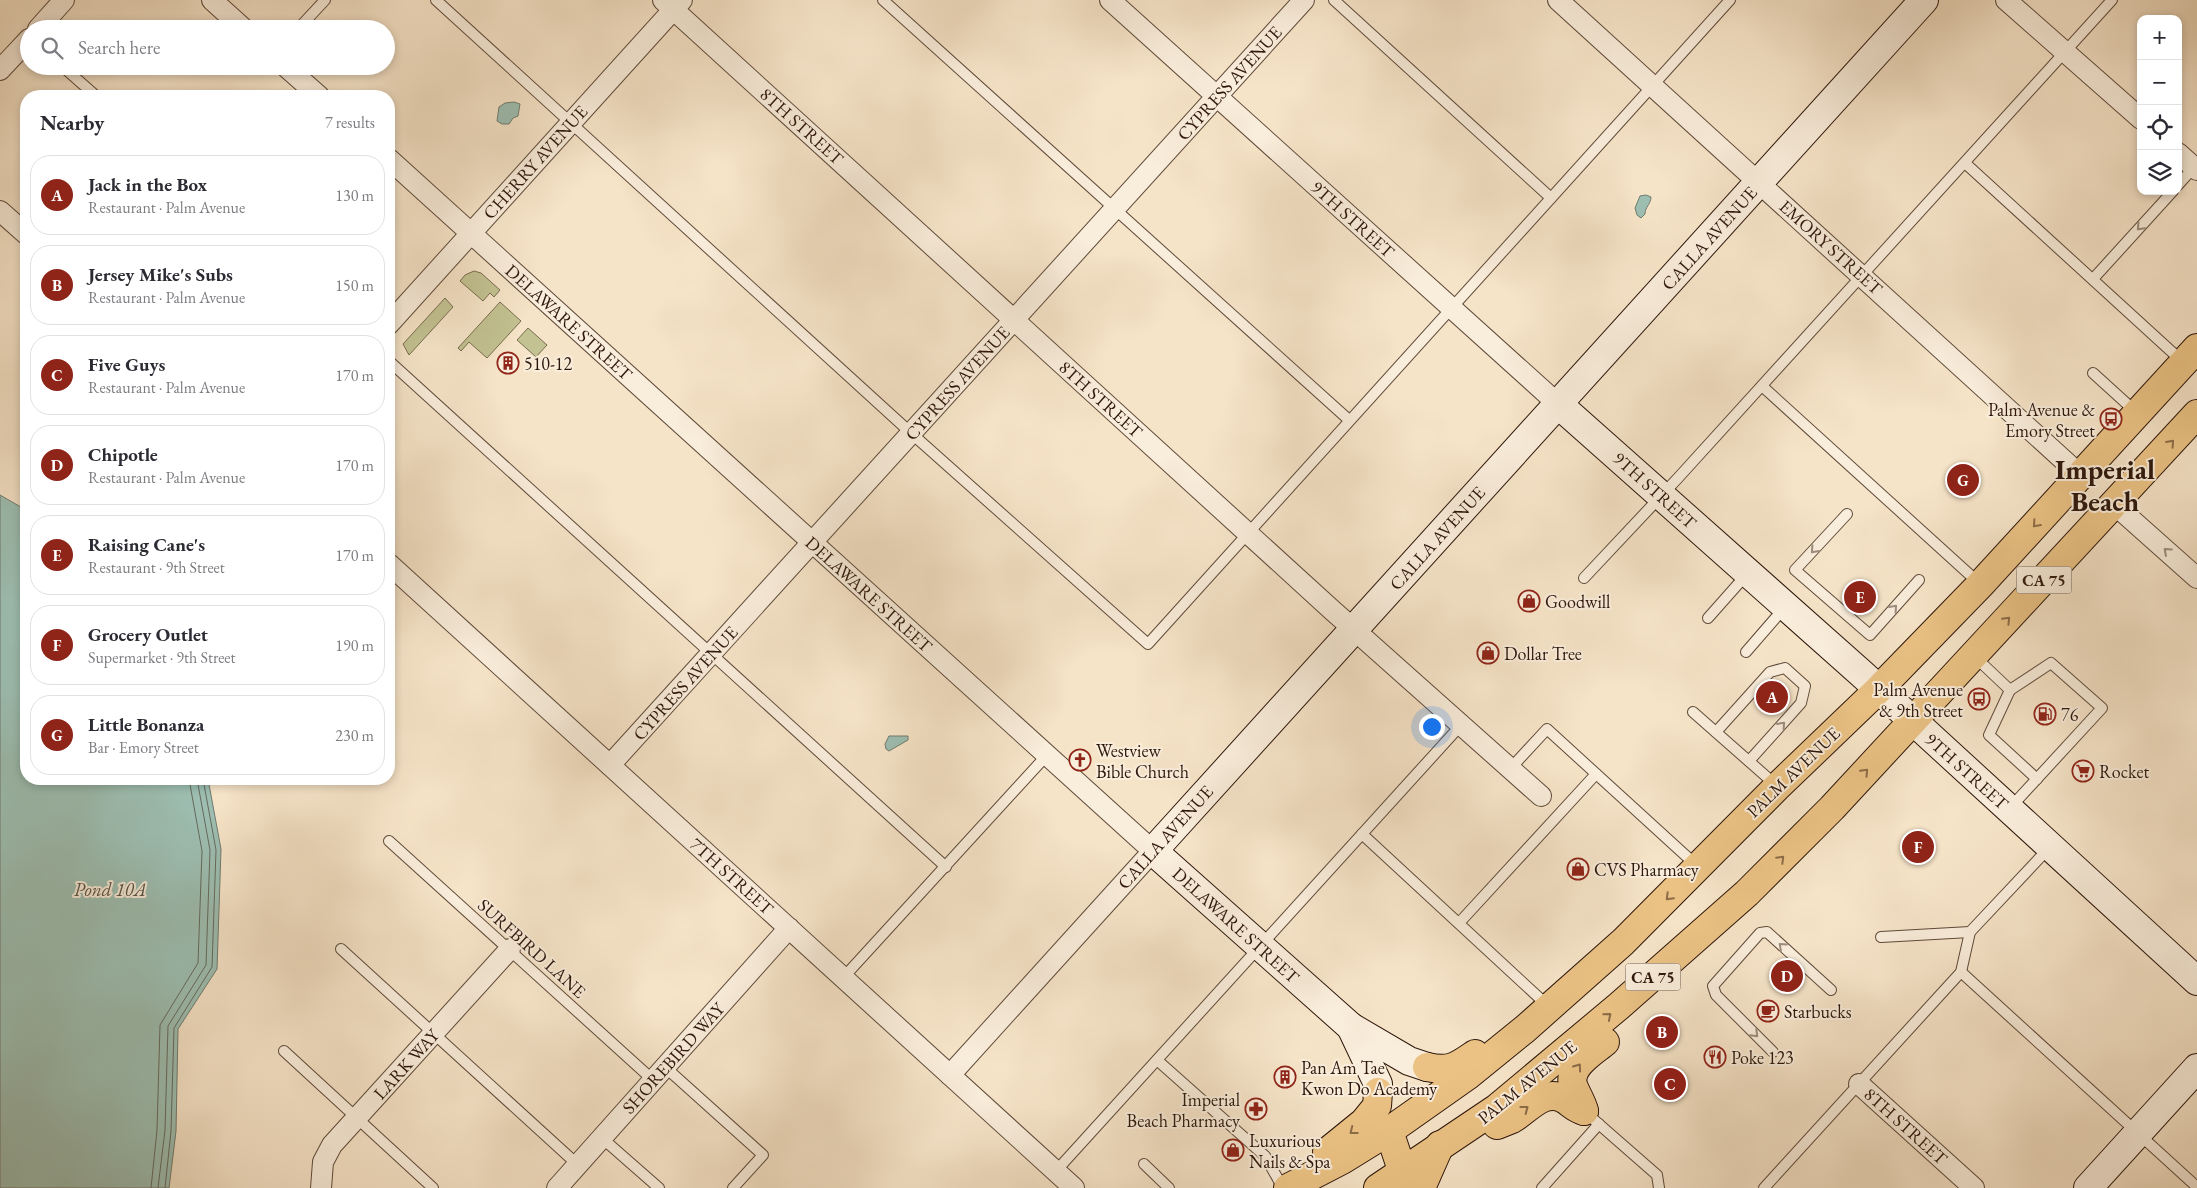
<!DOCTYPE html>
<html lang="en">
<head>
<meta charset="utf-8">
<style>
  :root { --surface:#fff; --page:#f7f7f7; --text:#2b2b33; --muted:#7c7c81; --line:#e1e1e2; --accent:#8f2418 }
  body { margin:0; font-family:"EB Garamond",serif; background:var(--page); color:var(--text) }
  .controls { position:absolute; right:15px; top:15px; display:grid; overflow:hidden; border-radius:10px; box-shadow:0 2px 8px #0003 }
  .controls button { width:45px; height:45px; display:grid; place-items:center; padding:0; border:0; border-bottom:1px solid var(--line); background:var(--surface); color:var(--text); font:25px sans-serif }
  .you { position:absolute; left:1431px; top:726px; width:18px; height:18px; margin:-12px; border:4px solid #fff; border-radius:50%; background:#1a73e8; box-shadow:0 0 0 8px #1a73e833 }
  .badge { display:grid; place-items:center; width:32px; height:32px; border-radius:50%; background:var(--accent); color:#fff; font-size:16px; font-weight:700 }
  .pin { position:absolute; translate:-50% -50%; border:2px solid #fff; box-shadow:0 1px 5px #0006 }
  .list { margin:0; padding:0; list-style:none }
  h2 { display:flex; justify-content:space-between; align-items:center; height:65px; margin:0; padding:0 20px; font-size:21px }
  h2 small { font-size:16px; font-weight:400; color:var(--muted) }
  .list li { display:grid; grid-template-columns:32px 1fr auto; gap:15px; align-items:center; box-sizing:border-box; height:80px; margin:0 10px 10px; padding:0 10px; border:1px solid var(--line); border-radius:20px }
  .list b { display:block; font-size:19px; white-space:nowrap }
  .list p { margin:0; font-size:16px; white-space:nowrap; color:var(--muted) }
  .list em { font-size:16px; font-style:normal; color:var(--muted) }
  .icon { flex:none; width:28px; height:28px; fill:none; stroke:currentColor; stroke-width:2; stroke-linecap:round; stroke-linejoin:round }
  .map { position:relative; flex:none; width:2197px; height:1188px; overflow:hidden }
  .search { position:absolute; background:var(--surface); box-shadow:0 2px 8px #0003; left:20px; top:20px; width:375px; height:55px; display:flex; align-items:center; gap:12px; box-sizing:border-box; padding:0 18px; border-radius:28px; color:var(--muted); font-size:19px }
  .panel { position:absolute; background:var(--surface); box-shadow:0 2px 8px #0003; left:20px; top:90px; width:375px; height:695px; border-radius:20px }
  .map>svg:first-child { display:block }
  .green { fill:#c3c292; stroke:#786c4e }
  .water { fill:#9dbfb2; stroke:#707b6f }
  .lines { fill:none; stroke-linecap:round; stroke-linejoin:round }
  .shore { stroke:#656a5e; stroke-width:1 }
  .lane-casing { stroke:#5f4a3a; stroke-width:12 }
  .street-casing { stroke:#5f4a3a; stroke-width:22 }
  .secondary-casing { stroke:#2d160b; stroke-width:30 }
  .primary-casing { stroke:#2d160b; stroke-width:30 }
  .highway-casing { stroke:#2d160b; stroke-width:30 }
  .lane { stroke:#f9eddb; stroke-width:10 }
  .street { stroke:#f9eddb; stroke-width:20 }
  .secondary { stroke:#f9eddb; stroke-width:28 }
  .primary { stroke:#ebc284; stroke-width:28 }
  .highway { stroke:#ebc284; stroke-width:28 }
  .oneway { stroke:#9d8c7d }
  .oneway2 { stroke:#8c6c48 }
  .labels { text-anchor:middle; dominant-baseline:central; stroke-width:4; stroke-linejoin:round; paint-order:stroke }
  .shield { fill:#f9eddb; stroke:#6a5649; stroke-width:1 }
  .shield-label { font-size:16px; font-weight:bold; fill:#2d160b }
  .street-label { font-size:18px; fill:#2d160b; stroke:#f9eddb }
  .poi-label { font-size:18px; fill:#2d160b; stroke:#f9eddb; text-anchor:start }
  .water-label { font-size:19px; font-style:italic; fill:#545145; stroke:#f9eddb }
  .town-label { font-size:28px; font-weight:bold; fill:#2d160b; stroke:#f9eddb }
</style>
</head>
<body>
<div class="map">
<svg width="2197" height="1188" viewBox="0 0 2197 1188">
  <rect width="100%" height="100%" fill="#f6e4c8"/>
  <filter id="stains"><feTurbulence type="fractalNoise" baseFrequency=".004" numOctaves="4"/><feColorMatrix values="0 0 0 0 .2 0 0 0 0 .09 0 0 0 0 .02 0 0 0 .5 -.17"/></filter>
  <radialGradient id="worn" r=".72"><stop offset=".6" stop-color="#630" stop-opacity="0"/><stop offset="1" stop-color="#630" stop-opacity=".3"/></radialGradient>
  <!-- green -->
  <g class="green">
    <polygon points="474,271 481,273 500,290 494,297 490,293 483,301 460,281 465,275"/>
    <polygon points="445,298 453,307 409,355 403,344"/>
    <polygon points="500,302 521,321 487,358 469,342 461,351 458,348"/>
    <polygon points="528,328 547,345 536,357 517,340"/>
  </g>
  <!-- water -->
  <g class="water">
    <polygon points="514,102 520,104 518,116 513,118 509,124 502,124 497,121 499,107 505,103"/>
    <path d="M1646,195L1651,197C1651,204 1645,207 1645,214L1641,218L1637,215L1635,208L1640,196Z"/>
    <polygon points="0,495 26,510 26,779 208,779 221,849 217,969 178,1029 176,1131 169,1188 0,1188"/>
    <polygon points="889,736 908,736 908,740 889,751 886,749 885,744"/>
  </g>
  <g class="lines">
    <!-- shore -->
    <g class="shore">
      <polyline points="151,1188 157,1130 160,1025 198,963 202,851 189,779"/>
      <polyline points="158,1188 165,1130 168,1026 206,965 210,850 197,779"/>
      <polyline points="165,1188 171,1131 174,1028 212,967 216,850 203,779"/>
    </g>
    <!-- lane casing -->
    <g class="lane-casing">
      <g id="lane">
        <polyline points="436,0 911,433 1148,644 1730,0"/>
        <polyline points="883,0 1349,420"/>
        <polyline points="1334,0 1551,198"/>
        <polyline points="298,29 325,0"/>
        <polyline points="62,66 96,96"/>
        <polyline points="1965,163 2184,363"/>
        <polyline points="2178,185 2194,167"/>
        <polyline points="2093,279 2173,191"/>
        <polyline points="389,361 946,867"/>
        <polyline points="2093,373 2137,413"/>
        <polyline points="1762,386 1980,584"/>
        <polyline points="1847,514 1795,570 1870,635 1919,580"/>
        <polyline points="1584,578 1678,478 2112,0"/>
        <polyline points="1708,618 1747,574"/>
        <polyline points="1746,652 1785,607"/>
        <polyline points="1974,656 2010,690 2051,663 2102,708 2010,808"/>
        <polyline points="2010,690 1989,735 2037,779"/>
        <polyline points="1693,712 1777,786"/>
        <polyline points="1716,732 1770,672 1785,668 1805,686 1801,703 1749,761"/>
        <polyline points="1510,769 1547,729 1696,865"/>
        <polyline points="1362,834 1548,1006"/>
        <polyline points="389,841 653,1080"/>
        <polyline points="1459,923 1596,774"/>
        <polyline points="1881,937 1970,932"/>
        <polyline points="341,949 578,1165"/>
        <polyline points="1961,972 2197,1187"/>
        <polyline points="843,978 1047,755"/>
        <polyline points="284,1051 433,1188"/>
        <polyline points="1773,1052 1716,995 1713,986 1760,933 1767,932 1831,990"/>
        <polyline points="1157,1060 1265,1156 1283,1188"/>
        <polyline points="665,1067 763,1155 733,1188"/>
        <polyline points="1585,1112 1657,1175 1659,1188"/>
        <polyline points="602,1138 659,1188"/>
        <polyline points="1144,1164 1169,1188"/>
        <polyline points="1056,1171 1461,725"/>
        <polyline points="1542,1188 1599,1124"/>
        <polyline points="1764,1188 1961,972 1970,932 2049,848"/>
      </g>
    </g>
    <!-- street casing -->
    <g class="street-casing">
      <g id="street">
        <polyline points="212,0 244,29"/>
        <polyline points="663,0 1332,610 1541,796"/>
        <polyline points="1110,0 1558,404"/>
        <polyline points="1558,0 2080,475"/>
        <polyline points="2006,0 2141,119"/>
        <polyline points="38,29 64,0"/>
        <polyline points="285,66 319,96"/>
        <polyline points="0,70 29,39"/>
        <polyline points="2178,153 2197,170"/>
        <polyline points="389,159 1153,851 950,1075"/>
        <polyline points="0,211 26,234"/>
        <polyline points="389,324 682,0"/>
        <polyline points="2115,505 2197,578"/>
        <polyline points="389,564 1074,1188"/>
        <polyline points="610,765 1304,0"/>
        <polyline points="1859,1084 1974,1188"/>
        <polyline points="321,1188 323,1162 332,1145 510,949"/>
        <polyline points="557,1188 789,928"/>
      </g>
    </g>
    <!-- secondary casing -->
    <g class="secondary-casing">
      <g id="secondary">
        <polyline points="1558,404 1862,674 2197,981"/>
        <polyline points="1351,1027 1378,1084 1378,1092"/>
        <polyline points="1427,1067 1409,1061 1351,1027 1153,851 1924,0"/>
        <polyline points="2088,1188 2197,1068"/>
      </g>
    </g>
    <!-- primary casing -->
    <g class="primary-casing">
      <g id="primary">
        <polyline points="1389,1131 1403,1173 1400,1188"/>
        <polyline points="1421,1188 1440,1145"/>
      </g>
    </g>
    <!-- highway casing -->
    <g class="highway-casing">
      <g id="highway">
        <path d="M1427,1067C1450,1072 1456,1067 1475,1054"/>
        <path d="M1584,1111C1582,1102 1576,1094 1573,1085C1568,1066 1593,1052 1605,1042"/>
        <path d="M1497,1125C1502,1123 1507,1121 1512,1119C1528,1110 1543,1088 1564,1099C1572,1104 1574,1108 1584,1111"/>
        <polyline points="1327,1152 1364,1122 1377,1106 1378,1092"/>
        <polyline points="1288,1188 1342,1160 1389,1131 1467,1076 1525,1029 1623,942 1778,786 1878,690 1980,585 2197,348"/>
        <polyline points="1378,1188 1497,1108 1619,1006 1747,893 1832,808 2197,414"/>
      </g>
    </g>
    <!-- lane -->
    <use href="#lane" class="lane"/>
    <!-- street -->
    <use href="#street" class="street"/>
    <!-- secondary -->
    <use href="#secondary" class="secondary"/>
    <!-- primary -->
    <use href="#primary" class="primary"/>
    <!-- highway -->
    <use href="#highway" class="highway"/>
  </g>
  <!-- one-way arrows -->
  <defs><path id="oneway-chevron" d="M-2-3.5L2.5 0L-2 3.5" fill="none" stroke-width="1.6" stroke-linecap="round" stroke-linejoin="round" transform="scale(1.25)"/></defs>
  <g class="oneway">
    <use href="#oneway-chevron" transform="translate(2140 227) rotate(133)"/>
    <use href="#oneway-chevron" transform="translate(1814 550) rotate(132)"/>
    <use href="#oneway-chevron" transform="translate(2167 551) rotate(-138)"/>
    <use href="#oneway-chevron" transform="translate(1894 608) rotate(-48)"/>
    <use href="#oneway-chevron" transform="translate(1782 725) rotate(-48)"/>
    <use href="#oneway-chevron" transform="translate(1782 946) rotate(-138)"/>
    <use href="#oneway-chevron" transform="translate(1755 1034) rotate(45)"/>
  </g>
  <g class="oneway2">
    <use href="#oneway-chevron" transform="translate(2171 443) rotate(-48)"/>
    <use href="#oneway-chevron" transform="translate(2036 524) rotate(132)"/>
    <use href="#oneway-chevron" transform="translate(2007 620) rotate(-46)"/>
    <use href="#oneway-chevron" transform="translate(1865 772) rotate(-47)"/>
    <use href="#oneway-chevron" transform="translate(1781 859) rotate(-45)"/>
    <use href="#oneway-chevron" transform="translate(1669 897) rotate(135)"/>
    <use href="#oneway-chevron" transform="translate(1608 1016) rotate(-40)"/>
    <use href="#oneway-chevron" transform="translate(1578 1067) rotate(-54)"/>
    <use href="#oneway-chevron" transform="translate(1525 1109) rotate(-37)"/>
    <use href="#oneway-chevron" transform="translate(1353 1131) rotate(142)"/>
  </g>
  <!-- icons -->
  <defs>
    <g id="building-ring" transform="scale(1.125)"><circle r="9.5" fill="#f9eddb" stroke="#8f2418" stroke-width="1.5"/><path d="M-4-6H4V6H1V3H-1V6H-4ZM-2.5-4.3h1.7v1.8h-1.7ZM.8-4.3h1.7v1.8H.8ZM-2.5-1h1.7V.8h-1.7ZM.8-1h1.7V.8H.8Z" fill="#8f2418"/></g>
    <g id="bus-ring" transform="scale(1.125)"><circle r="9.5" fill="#f9eddb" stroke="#8f2418" stroke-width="1.5"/><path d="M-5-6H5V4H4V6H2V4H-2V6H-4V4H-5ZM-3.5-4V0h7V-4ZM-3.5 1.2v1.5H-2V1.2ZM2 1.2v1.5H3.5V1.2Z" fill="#8f2418"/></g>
    <g id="shop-ring" transform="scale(1.125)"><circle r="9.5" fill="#f9eddb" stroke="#8f2418" stroke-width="1.5"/><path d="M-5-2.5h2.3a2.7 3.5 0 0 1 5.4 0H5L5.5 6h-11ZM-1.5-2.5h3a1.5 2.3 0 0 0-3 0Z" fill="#8f2418"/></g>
    <g id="fuel-ring" transform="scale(1.125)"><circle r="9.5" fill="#f9eddb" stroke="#8f2418" stroke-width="1.5"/><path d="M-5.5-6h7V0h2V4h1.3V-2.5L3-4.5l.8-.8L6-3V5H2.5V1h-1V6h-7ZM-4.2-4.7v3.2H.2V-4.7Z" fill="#8f2418"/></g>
    <g id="church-ring" transform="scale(1.125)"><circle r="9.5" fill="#f9eddb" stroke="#8f2418" stroke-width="1.5"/><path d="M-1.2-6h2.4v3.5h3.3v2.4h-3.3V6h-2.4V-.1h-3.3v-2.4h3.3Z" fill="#8f2418"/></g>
    <g id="supermarket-ring" transform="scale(1.125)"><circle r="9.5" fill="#f9eddb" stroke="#8f2418" stroke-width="1.5"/><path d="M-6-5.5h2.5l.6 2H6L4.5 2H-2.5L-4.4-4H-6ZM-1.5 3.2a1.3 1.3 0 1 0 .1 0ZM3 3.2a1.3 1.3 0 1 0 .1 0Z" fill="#8f2418"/></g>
    <g id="cafe-ring" transform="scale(1.125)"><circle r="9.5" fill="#f9eddb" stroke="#8f2418" stroke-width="1.5"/><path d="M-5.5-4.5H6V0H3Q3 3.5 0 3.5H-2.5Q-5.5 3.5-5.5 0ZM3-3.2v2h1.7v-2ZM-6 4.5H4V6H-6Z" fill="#8f2418"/></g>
    <g id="restaurant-ring" transform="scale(1.125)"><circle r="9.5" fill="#f9eddb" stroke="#8f2418" stroke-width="1.5"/><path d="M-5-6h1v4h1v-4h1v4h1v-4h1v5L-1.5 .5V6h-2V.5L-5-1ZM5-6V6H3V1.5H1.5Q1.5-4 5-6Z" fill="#8f2418"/></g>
    <g id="pharmacy-ring" transform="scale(1.125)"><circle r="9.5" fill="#f9eddb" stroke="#8f2418" stroke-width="1.5"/><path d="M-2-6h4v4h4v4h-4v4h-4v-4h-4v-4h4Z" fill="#8f2418"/></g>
  </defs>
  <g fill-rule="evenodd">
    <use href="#building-ring" x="508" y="363"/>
    <use href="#bus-ring" x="2111" y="419"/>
    <use href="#shop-ring" x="1529" y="601"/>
    <use href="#shop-ring" x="1488" y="653"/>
    <use href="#bus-ring" x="1979" y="699"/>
    <use href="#fuel-ring" x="2045" y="714"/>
    <use href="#church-ring" x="1080" y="760"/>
    <use href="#supermarket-ring" x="2083" y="771"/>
    <use href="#shop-ring" x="1578" y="869"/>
    <use href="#cafe-ring" x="1768" y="1011"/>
    <use href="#restaurant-ring" x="1715" y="1057"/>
    <use href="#building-ring" x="1285" y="1077"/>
    <use href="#pharmacy-ring" x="1256" y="1109"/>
    <use href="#shop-ring" x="1233" y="1150"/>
  </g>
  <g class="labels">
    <!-- shield labels -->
    <g class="shield">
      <rect x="2016.5" y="566.5" width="55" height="27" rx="4"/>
      <rect x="1625.5" y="963.5" width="55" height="27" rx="4"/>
    </g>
    <g class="shield-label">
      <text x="2044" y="580">CA 75</text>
      <text x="1653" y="977">CA 75</text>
    </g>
    <!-- street labels -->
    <g class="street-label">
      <text transform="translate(1229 83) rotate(-48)">CYPRESS AVENUE</text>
      <text transform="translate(802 126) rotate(42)">8TH STREET</text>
      <text transform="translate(535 162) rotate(-48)">CHERRY AVENUE</text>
      <text transform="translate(1353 219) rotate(42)">9TH STREET</text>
      <text transform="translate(1709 238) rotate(-48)">CALLA AVENUE</text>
      <text transform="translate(1831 247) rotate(42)">EMORY STREET</text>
      <text transform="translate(569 322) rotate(42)">DELAWARE STREET</text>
      <text transform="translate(957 383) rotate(-48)">CYPRESS AVENUE</text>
      <text transform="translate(1101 399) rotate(42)">8TH STREET</text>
      <text transform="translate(1655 490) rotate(42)">9TH STREET</text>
      <text transform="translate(1437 538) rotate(-48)">CALLA AVENUE</text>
      <text transform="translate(869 594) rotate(42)">DELAWARE STREET</text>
      <text transform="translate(685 683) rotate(-48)">CYPRESS AVENUE</text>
      <text transform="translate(1967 771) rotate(42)">9TH STREET</text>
      <text transform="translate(1793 772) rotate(-44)">PALM AVENUE</text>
      <text transform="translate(1165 837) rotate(-48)">CALLA AVENUE</text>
      <text transform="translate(732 876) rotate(42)">7TH STREET</text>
      <text transform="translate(1236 925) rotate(42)">DELAWARE STREET</text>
      <text transform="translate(532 948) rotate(42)">SURFBIRD LANE</text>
      <text transform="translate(673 1058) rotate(-48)">SHOREBIRD WAY</text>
      <text transform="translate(406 1064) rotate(-48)">LARK WAY</text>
      <text transform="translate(1527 1082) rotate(-39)">PALM AVENUE</text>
      <text transform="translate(1906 1126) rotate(42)">8TH STREET</text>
    </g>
    <!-- poi labels -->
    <g class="poi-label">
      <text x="524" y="363">510-12</text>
      <text x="2095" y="409" text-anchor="end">Palm Avenue &amp;<tspan x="2095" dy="21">Emory Street</tspan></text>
      <text x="1545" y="601">Goodwill</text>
      <text x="1504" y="653">Dollar Tree</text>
      <text x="1963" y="689" text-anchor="end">Palm Avenue<tspan x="1963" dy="21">&amp; 9th Street</tspan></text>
      <text x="2061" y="714">76</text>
      <text x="1096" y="750">Westview<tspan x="1096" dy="21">Bible Church</tspan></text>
      <text x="2099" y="771">Rocket</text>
      <text x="1594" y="869">CVS Pharmacy</text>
      <text x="1784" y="1011">Starbucks</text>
      <text x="1731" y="1057">Poke 123</text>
      <text x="1301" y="1067">Pan Am Tae<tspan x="1301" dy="21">Kwon Do Academy</tspan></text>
      <text x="1240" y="1099" text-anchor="end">Imperial<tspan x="1240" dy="21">Beach Pharmacy</tspan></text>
      <text x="1249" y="1140">Luxurious<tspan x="1249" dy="21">Nails &amp; Spa</tspan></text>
    </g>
    <!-- water labels -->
    <g class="water-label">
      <text x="110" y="889">Pond 10A</text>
    </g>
    <!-- town labels -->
    <g class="town-label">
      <text x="2105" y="469">Imperial<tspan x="2105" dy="32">Beach</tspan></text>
    </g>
  </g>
  <rect width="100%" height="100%" filter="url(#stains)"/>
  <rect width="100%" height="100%" fill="url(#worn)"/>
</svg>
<div class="controls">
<button>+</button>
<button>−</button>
<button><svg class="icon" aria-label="locate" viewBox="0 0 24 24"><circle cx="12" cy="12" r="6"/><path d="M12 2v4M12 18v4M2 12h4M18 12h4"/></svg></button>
<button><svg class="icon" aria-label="layers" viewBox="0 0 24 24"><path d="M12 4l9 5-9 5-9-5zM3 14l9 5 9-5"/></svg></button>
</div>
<div class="you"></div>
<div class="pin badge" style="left:1772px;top:697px">A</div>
<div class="pin badge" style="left:1662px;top:1032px">B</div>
<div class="pin badge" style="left:1670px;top:1084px">C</div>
<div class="pin badge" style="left:1787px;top:976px">D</div>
<div class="pin badge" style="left:1860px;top:597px">E</div>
<div class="pin badge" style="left:1918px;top:847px">F</div>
<div class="pin badge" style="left:1963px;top:480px">G</div>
<div class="search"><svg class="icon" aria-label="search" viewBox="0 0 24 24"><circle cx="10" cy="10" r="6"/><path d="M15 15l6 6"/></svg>Search here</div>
<section class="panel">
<h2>Nearby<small>7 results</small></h2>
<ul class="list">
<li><span class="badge">A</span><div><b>Jack in the Box</b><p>Restaurant · Palm Avenue</p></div><em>130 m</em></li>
<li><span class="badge">B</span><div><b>Jersey Mike's Subs</b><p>Restaurant · Palm Avenue</p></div><em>150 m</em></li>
<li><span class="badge">C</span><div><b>Five Guys</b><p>Restaurant · Palm Avenue</p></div><em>170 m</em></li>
<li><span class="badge">D</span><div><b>Chipotle</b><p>Restaurant · Palm Avenue</p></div><em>170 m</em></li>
<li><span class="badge">E</span><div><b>Raising Cane's</b><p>Restaurant · 9th Street</p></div><em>170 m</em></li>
<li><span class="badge">F</span><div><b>Grocery Outlet</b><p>Supermarket · 9th Street</p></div><em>190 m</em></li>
<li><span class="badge">G</span><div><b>Little Bonanza</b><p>Bar · Emory Street</p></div><em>230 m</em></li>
</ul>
</section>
</div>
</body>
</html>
